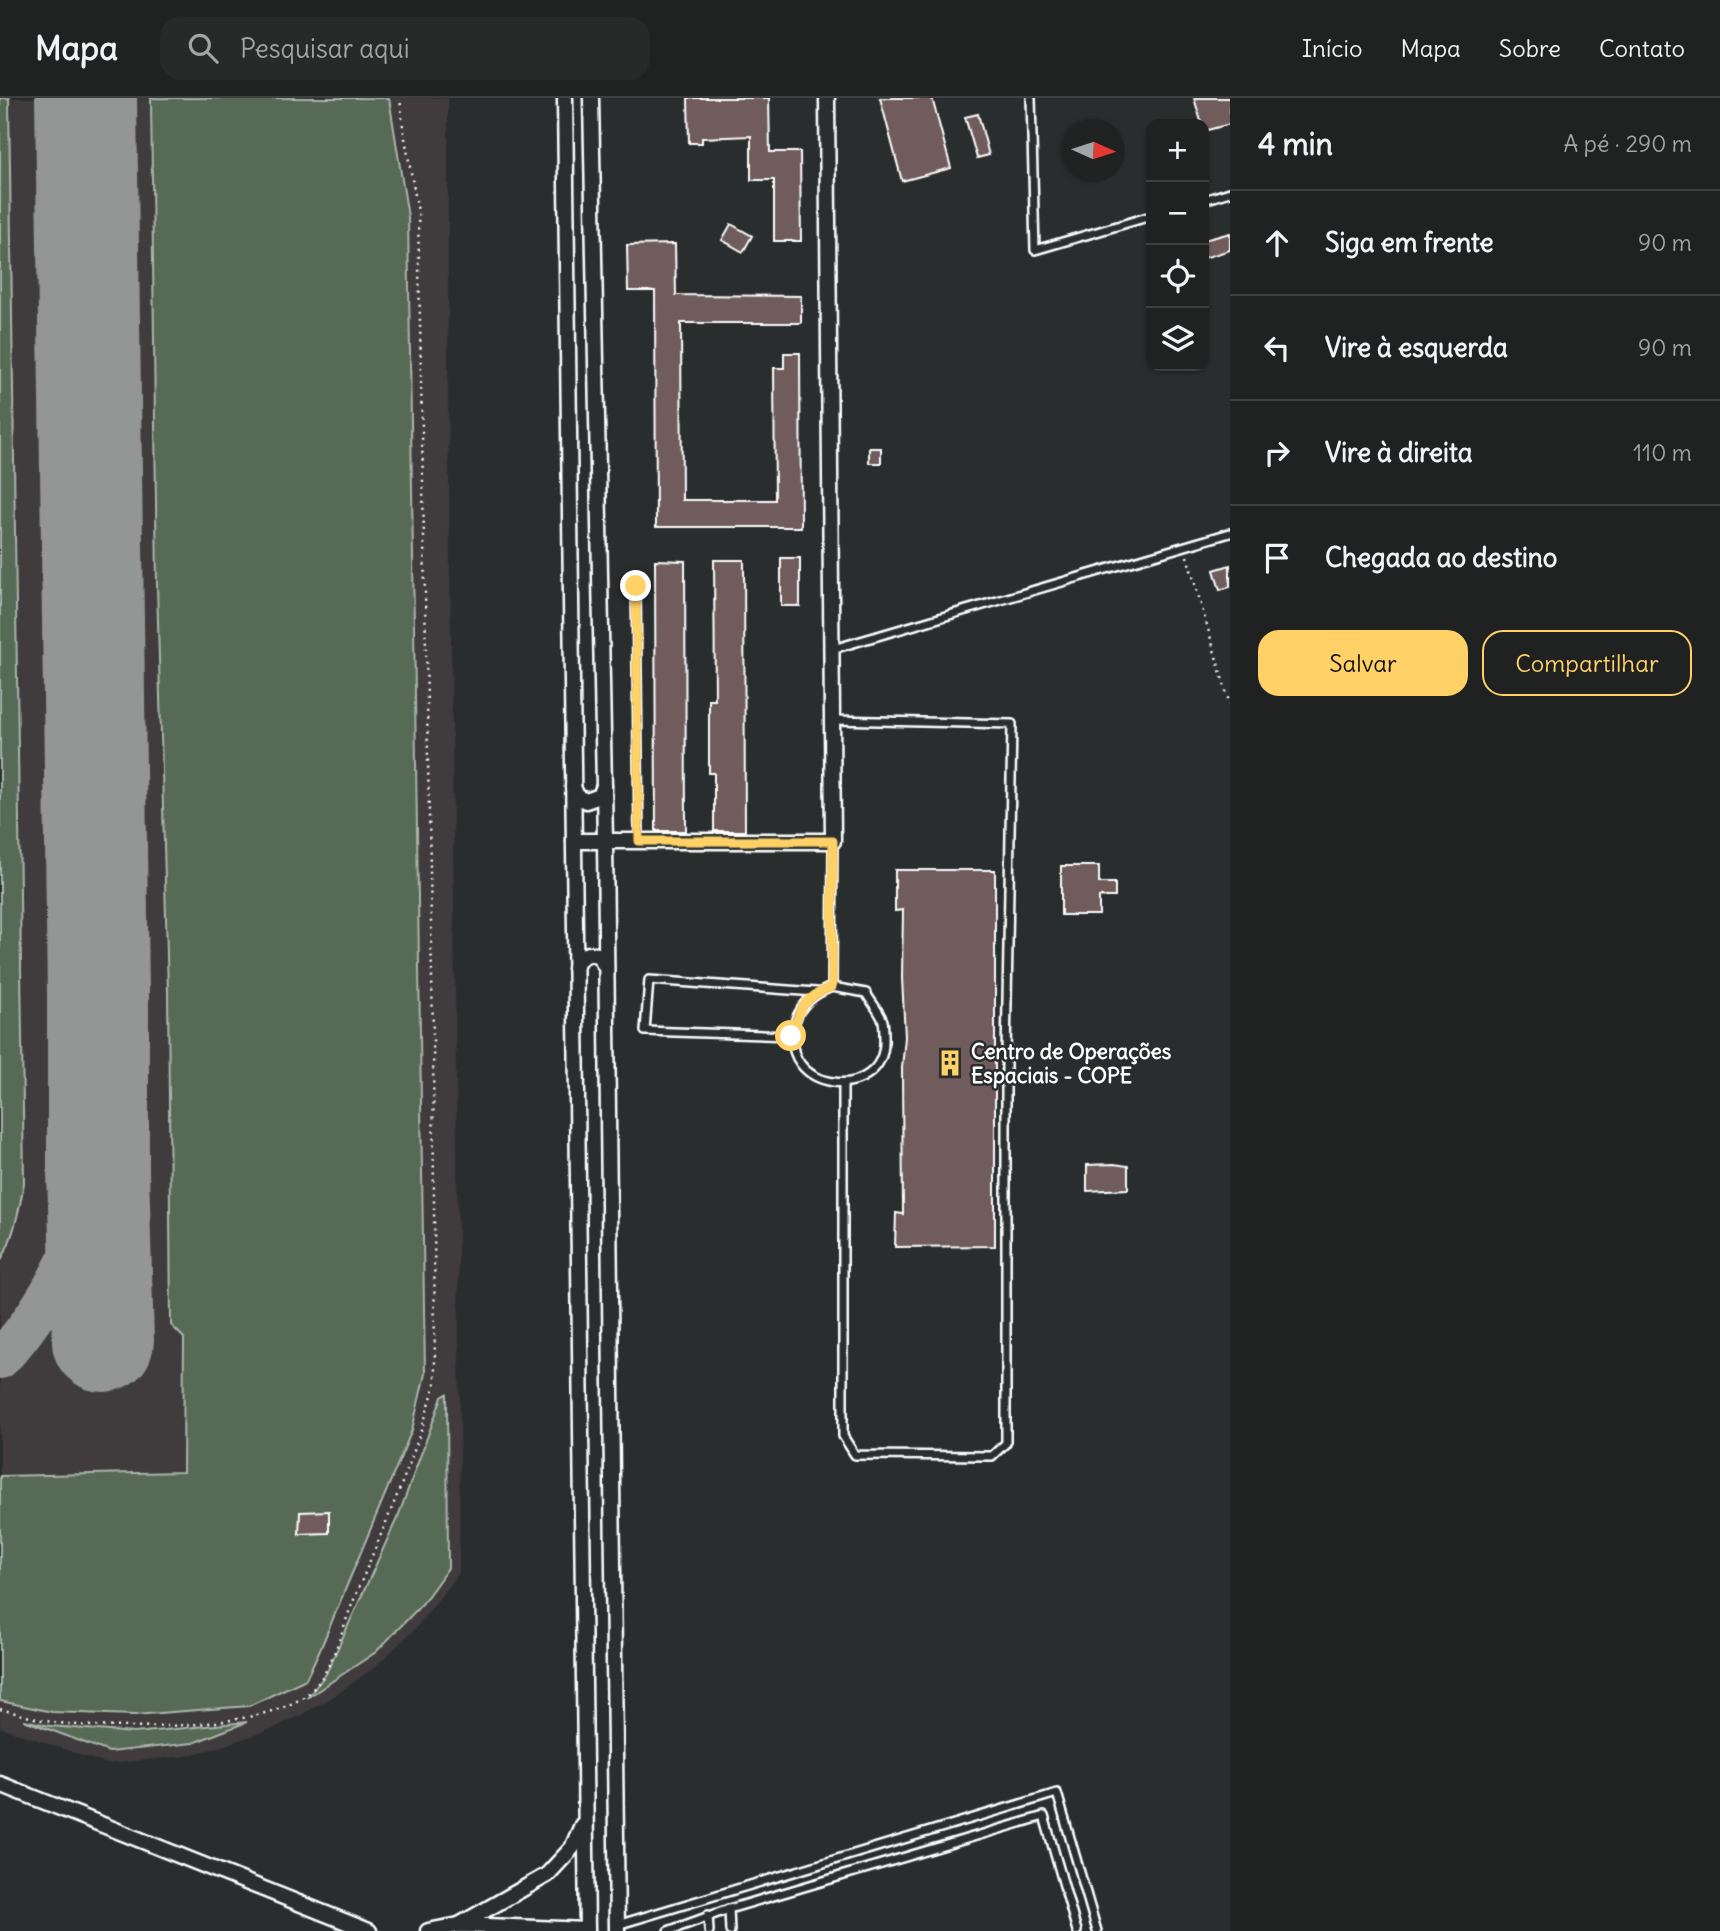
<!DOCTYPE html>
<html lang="pt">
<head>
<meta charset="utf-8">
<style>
  :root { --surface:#202222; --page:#282a2a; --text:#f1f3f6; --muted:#a2a4a5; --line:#3d3f40; --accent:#ffd166 }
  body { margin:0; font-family:Delius,sans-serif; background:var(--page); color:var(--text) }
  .controls { position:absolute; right:21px; top:21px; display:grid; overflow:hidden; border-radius:14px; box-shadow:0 2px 5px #0004 }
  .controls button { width:63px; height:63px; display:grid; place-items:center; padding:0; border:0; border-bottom:2px solid var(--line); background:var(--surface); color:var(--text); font:35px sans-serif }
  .compass { position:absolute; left:1062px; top:21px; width:63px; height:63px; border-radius:50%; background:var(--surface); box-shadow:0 2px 5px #0004; rotate:93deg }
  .stop { position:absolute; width:21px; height:21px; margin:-16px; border:5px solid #ffd166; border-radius:50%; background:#fff }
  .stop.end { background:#ffd166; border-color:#fff; box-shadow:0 2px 7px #0008 }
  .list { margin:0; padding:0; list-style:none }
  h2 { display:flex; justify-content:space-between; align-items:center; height:91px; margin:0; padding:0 28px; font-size:30px }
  h2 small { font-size:23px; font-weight:400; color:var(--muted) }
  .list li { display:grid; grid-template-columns:46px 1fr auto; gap:21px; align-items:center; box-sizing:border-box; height:105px; padding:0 28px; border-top:2px solid var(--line) }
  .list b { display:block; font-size:26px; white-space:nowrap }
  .list em { font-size:23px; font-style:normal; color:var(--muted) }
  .actions { display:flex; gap:14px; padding:21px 28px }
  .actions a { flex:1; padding:16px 0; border:2px solid var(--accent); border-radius:21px; text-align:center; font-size:24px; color:var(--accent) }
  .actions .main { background:var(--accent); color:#111 }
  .icon { flex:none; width:38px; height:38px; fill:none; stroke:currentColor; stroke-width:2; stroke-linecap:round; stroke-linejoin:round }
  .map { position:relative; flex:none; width:1230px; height:1833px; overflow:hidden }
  header { display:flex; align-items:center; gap:42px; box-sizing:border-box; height:98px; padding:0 35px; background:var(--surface); border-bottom:2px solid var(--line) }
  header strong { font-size:33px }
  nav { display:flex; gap:38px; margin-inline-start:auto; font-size:24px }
  .search { width:490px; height:63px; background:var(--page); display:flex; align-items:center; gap:18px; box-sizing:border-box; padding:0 24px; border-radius:21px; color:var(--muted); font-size:26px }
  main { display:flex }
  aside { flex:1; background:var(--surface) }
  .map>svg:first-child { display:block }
  .built { fill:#3f3b3c }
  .green { fill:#566b57; stroke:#aab5ab; stroke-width:2 }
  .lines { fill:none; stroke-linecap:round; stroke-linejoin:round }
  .taxiway { stroke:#949696; stroke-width:40 }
  .runway { stroke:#949696; stroke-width:102 }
  .building { fill:#6f5c5b; stroke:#fff; stroke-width:2 }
  .service-casing { stroke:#fff; stroke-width:12 }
  .minor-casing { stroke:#fff; stroke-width:19 }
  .path { stroke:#fff; stroke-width:2.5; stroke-dasharray:2 5; stroke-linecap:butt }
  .service { stroke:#2a2d2e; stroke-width:7 }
  .minor { stroke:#2a2d2e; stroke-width:14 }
  .route { stroke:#ffd166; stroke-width:9 }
  .labels { text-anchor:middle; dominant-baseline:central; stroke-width:5; stroke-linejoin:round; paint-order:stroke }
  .poi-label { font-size:21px; font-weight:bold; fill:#fff; stroke:#2a2d2e; text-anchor:start }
</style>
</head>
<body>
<header>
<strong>Mapa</strong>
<div class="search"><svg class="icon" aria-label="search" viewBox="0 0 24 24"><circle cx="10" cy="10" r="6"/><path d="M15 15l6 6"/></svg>Pesquisar aqui</div>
<nav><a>Início</a><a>Mapa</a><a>Sobre</a><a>Contato</a></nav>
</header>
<main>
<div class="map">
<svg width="1230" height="1833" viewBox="0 0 1230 1833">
  <rect width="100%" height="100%" fill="#2a2d2e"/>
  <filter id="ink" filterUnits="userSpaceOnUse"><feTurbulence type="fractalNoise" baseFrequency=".0143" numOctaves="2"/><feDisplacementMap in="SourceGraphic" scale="14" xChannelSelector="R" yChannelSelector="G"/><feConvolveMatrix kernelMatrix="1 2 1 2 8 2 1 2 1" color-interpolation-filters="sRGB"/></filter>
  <g filter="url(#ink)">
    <!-- built -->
    <polygon class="built" points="0,0 448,0 448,296 460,1318 459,1475 415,1531 375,1569 333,1599 301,1617 272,1631 216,1650 185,1658 106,1666 0,1629"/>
    <!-- green -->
    <g class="green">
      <path d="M0,0H9L24,1085C19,1113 14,1139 0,1164Z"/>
      <polygon points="151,0 389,0 408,119 425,1276 412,1332 322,1547 306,1581 249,1608 134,1617 52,1614 0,1603 0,1378 183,1374 184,1240 171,1227 168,894 157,488"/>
      <polygon points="447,1296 448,1470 422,1506 376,1554 307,1600 326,1576 399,1416 442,1299"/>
      <polygon points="24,1622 50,1628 134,1635 247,1624 193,1645 109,1654"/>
    </g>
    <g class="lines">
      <!-- taxiway -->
      <path class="taxiway" d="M0,1261C42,1217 89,1133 98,1073"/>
      <!-- runway -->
      <polyline class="runway" points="86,0 98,896 98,1073 103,1243"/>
    </g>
    <!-- building -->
    <g class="building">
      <polygon points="688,0 769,0 770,54 800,54 801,143 774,143 774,82 751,82 751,38 702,40 702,45 689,45"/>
      <polygon points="880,0 932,0 951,70 902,83"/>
      <polygon points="1194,0 1230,0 1230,26 1204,33"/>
      <polygon points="978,16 989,57 977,60 965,19"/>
      <polygon points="731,126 752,138 743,154 722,142"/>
      <polygon points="1230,135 1230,152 1204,160 1204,142"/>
      <polygon points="675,146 676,197 801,198 801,225 681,225 682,402 775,402 774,270 784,270 784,255 800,255 801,429 656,429 655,193 628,193 627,147"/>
      <rect x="869" y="350" width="12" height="15"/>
      <rect x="781" y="460" width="19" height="48"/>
      <polygon points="655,462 685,463 686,733 656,733"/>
      <polygon points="714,462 744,462 745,733 714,733 714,675 709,675 709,602 715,602"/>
      <polygon points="1230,467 1230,489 1220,492 1214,472"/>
      <polygon points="1061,768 1099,768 1099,785 1115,785 1115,799 1099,799 1099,817 1061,817"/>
      <polygon points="895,772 995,772 995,1148 895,1149 896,1115 903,1116 902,970 905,939 902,880 903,812 895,813"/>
      <polygon points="1114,1066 1128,1068 1128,1091 1087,1093 1087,1067"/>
      <polygon points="329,1413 329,1435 299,1436 300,1414"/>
    </g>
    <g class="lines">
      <!-- service casing -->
      <g class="service-casing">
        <g id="service">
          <polyline points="1031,0 1035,152 1151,118"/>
          <polyline points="1204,102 1230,94"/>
          <polyline points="636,488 639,743"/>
          <polyline points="833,551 1230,435"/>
          <polyline points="833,622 1012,626 1006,958 1006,1345 992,1358 855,1357 843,1338 843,985"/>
          <path d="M832,889L866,895C871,904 880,914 883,923C884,928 884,934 884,939C888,1008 774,995 795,924C801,905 815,895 832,889Z"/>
          <polyline points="832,889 833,744"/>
          <polyline points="791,938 645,933 649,882 816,894"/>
          <polyline points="729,1811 730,1833"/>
          <polyline points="708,1817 709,1833"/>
          <polyline points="617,1827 1057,1695 1097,1833"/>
          <polyline points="668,1833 729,1811 1044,1718 1077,1833"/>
        </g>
      </g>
      <!-- minor casing -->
      <g class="minor-casing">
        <g id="minor">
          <polyline points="565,0 587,1833"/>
          <polyline points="591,0 605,743 617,1833"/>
          <polyline points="573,689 577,698 586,703 600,698 604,688"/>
          <polyline points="574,743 833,743 827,0"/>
          <path d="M575,870C579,858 586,854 598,857L606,869"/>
          <polyline points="0,1686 369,1833"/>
          <polyline points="459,1827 547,1777 572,1750 582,1727"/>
          <polyline points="428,1833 459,1827 587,1832"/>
        </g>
      </g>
      <!-- path -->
      <g class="path">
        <polyline points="1187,458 1230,607"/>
        <path d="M0,1611C17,1615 34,1621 52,1624C108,1633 267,1633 310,1594C333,1572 341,1533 353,1504C382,1432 415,1362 435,1286L433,934L418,114L403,29L400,0"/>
      </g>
      <!-- service -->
      <use href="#service" class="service"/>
      <!-- minor -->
      <use href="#minor" class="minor"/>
    </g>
  </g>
  <g class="lines" filter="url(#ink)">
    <!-- route -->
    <path class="route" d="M636,488L639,743H833L832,889C804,898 799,912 791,938"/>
  </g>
  <!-- icons -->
  <defs>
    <g id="building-bare" transform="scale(2.1)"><path d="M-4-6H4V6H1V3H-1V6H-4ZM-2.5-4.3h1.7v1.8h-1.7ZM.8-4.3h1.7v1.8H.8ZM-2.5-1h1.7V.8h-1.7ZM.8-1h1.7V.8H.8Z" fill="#ffd166" stroke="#2a2d2e" stroke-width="2.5" paint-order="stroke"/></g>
  </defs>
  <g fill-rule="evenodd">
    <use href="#building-bare" x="950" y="965"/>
  </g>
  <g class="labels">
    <!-- poi labels -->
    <g class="poi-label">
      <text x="971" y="953">Centro de Operações<tspan x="971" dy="24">Espaciais - COPE</tspan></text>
    </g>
  </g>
</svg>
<div class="controls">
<button>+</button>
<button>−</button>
<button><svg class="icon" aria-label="locate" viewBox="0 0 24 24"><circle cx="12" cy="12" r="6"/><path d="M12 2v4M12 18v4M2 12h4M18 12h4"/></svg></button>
<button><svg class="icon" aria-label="layers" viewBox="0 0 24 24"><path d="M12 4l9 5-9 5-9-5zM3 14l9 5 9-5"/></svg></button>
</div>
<svg class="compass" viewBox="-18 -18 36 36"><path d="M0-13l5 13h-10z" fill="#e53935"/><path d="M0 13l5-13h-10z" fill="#a2a4a5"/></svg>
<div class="stop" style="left:791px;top:938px"></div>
<div class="stop end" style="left:636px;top:488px"></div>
</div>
<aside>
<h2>4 min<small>A pé · 290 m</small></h2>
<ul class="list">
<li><svg class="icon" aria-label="ahead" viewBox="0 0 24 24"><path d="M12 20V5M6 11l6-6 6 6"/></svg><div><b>Siga em frente</b></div><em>90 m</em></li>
<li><svg class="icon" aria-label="left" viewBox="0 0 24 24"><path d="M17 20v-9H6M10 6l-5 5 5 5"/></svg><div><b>Vire à esquerda</b></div><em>90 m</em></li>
<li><svg class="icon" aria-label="right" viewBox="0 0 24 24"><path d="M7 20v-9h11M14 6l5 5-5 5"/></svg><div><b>Vire à direita</b></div><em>110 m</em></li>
<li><svg class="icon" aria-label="arrive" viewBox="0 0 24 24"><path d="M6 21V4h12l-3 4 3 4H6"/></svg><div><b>Chegada ao destino</b></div></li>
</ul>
<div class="actions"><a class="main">Salvar</a><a>Compartilhar</a></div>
</aside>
</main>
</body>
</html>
